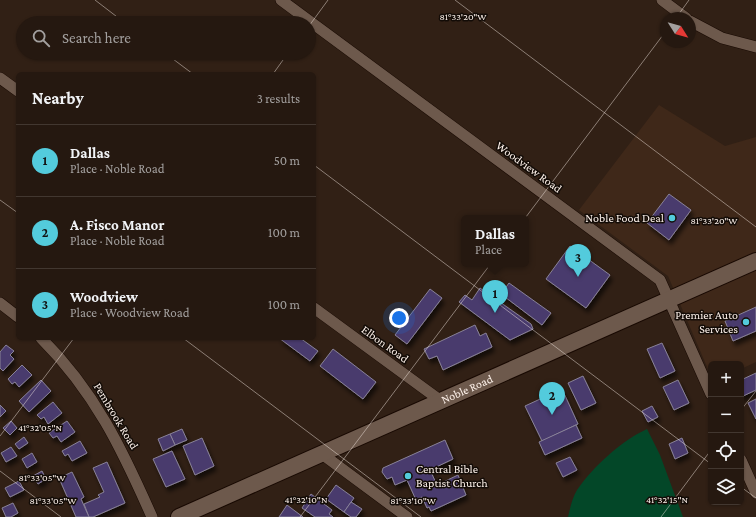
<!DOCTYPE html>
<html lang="en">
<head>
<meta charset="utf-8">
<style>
  :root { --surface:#251810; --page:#2d2119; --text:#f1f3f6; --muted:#a3a09f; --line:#423730; --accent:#53cbdc }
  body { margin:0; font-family:"Crimson Pro",serif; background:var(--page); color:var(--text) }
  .controls { position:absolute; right:12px; bottom:12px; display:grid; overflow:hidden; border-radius:6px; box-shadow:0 1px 3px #0004 }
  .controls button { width:36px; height:36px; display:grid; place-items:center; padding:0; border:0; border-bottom:1px solid var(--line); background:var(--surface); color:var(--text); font:20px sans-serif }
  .compass { position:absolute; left:660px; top:12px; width:36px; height:36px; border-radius:50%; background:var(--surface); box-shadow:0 1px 3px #0004; rotate:127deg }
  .you { position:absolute; left:399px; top:318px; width:14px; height:14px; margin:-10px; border:3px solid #fff; border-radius:50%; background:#1a73e8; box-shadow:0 0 0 6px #1a73e833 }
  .badge { display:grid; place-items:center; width:26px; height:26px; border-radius:50%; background:var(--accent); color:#111; font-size:13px; font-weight:700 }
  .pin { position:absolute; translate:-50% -33px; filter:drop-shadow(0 1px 2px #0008) }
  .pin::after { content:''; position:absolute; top:21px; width:14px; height:12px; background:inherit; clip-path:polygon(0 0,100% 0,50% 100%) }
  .popup { position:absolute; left:461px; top:215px; width:68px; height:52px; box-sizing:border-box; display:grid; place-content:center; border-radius:6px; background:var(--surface); filter:drop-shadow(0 1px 3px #0005); font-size:13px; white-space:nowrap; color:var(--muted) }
  .popup b { font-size:15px; color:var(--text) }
  .popup::after { content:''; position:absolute; left:50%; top:100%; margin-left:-8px; border:8px solid transparent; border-top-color:var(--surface) }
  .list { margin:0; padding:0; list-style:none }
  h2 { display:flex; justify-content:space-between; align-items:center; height:52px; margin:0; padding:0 16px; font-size:17px }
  h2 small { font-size:13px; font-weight:400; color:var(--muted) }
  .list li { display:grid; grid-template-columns:26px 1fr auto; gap:12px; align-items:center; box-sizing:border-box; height:72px; padding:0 16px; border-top:1px solid var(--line) }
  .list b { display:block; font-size:15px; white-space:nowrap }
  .list p { margin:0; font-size:13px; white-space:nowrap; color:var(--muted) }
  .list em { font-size:13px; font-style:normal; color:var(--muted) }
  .icon { flex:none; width:22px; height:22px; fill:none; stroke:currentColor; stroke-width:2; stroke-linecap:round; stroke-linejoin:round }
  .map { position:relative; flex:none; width:756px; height:517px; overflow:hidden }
  .search { position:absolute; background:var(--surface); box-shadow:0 1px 3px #0004; left:16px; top:16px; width:300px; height:44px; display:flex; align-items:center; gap:10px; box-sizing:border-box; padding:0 14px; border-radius:22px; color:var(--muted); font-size:15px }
  .panel { position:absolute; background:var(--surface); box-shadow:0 1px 3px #0004; left:16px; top:72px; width:300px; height:268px; border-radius:6px }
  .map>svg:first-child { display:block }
  .built { fill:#3f2819 }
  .green { fill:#034728 }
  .building { fill:#4a3a6d; stroke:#888298; filter:url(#shadow) }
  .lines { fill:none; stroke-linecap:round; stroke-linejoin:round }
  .minor-casing { stroke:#180902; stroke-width:12 }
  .secondary-casing { stroke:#180902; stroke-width:18 }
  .minor { stroke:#6d594c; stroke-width:11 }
  .secondary { stroke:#6d594c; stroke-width:16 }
  .ticks { fill:none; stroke:#fdf1ea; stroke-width:1; stroke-opacity:0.45 }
  .poi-dot { fill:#53cbdc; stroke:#130c07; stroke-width:1.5 }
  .labels { text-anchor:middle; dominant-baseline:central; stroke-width:3; stroke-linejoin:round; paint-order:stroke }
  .street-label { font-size:12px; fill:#fdf1ea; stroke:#130c07 }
  .poi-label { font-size:12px; fill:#fdf1ea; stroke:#130c07; text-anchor:end }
  .ticks-label { font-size:10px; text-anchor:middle; fill:#fdf1ea; stroke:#130c07; stroke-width:3; stroke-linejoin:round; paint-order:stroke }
</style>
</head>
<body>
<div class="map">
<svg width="756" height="517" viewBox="0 0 756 517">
  <defs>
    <filter id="shadow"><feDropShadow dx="2.5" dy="4.5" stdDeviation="2" flood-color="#0009"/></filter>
  </defs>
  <rect width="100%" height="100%" fill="#312015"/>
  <!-- built -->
  <polygon class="built" points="659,105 725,146 756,137 756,362 741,369 741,364 711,364 711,376 668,276 579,210"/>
  <!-- green -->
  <path class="green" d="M647,429L660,455L683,517H568C570,509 572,498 577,490C593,467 621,441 647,429Z"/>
  <!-- building -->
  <g class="building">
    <polygon points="669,194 691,210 669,240 647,223"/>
    <polygon points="570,246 610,275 586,308 546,279"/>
    <polygon points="509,283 551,313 542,325 501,294"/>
    <polygon points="480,288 531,324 533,329 510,340 459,302 465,295 472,300"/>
    <polygon points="430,289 442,298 407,344 395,335"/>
    <polygon points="756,307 756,331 733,341 725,321"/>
    <polygon points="475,325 480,336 486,333 492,347 443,370 437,356 429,359 424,349"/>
    <polygon points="279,338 300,338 318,351 310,361"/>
    <polygon points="662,343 675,371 660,378 647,349"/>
    <polygon points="6,345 14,351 10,355 14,359 3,371 0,368 0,352"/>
    <polygon points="333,349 376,382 363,399 320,366"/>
    <polygon points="22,365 32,375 19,387 15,382 12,384 8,379"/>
    <polygon points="756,373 756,390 741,397 741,380"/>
    <polygon points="583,376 596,403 581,410 568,383"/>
    <polygon points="41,380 51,391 29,412 19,401"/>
    <polygon points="678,380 689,403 674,410 663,387"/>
    <polygon points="562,389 578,424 542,441 525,406"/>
    <polygon points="756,399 756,419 748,403"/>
    <polygon points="53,402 62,413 48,424 44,417 41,419 37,415"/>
    <polygon points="0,405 6,411 0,417"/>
    <polygon points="652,406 658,417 648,422 642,411"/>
    <polygon points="11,421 17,428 10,435 3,428"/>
    <polygon points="67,421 75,432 61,442 57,436 53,438 49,433"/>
    <polygon points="576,425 582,438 545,455 539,442"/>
    <polygon points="182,429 187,440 175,445 170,434"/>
    <polygon points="170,434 175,445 163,451 158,439"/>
    <polygon points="24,437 28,443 19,449 15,444"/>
    <polygon points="202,438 214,466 195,475 183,446"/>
    <polygon points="682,438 688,453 675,459 669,444"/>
    <polygon points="445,440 453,459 430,470 437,485 458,475 466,495 431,511 429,507 427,508 422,497 416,500 407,480 395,485 392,477 387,479 382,472 383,468"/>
    <polygon points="80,441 87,453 72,461 68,454 65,456 62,451"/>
    <polygon points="11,447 17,456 6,462 1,453"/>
    <polygon points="172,451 185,479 166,487 153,459"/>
    <polygon points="32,453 37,462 27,468 22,459"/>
    <polygon points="570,457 577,470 563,477 556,463"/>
    <polygon points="107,462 125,503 93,517 89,517 84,504 100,497 98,495 104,492 93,468"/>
    <polygon points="42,471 46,479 38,484 33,476"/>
    <polygon points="72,472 84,497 81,499 89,517 76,517 59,478"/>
    <polygon points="19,481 24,490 10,497 5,488"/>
    <polygon points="336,485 354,498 344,512 326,499"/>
    <polygon points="311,494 332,510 329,514 333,517 315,517 302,508"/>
    <polygon points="351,502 362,509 356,517 351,517 344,512"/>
    <polygon points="13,503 18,513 11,517 6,517 2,508"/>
    <polygon points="287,505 303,517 279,517"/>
  </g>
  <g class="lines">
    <!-- minor casing -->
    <g class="minor-casing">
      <g id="minor">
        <polyline points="281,0 660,280 711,394"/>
        <polyline points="662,0 686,18"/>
        <polyline points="690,21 722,38 756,47"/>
        <polyline points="0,78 18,91"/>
        <polyline points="0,303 18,317"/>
        <polyline points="314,308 441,401"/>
        <path d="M41,338C95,392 122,449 152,517"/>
        <polyline points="322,454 407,517"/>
        <polyline points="741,460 756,493"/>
      </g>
    </g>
    <!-- secondary casing -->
    <g class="secondary-casing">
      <g id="secondary">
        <path id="s1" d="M179,517L756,261"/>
      </g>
    </g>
    <!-- minor -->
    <use href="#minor" class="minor"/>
    <!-- secondary -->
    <use href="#secondary" class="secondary"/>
  </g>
  <!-- ticks -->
  <path class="ticks" d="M95,0L125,23M455,0L756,227M676,18L689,0M309,26L328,0M165,53L193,74M273,74L288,53M314,165L711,464M0,200L18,213M183,338L421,517M741,410L756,391M0,436L74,338M0,471L61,517M741,487L756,498M300,517L666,31M661,517L711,450"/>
  <!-- markers -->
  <g class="poi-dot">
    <circle cx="672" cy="218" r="4"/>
    <circle cx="746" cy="322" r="4"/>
    <circle cx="408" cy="476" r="4"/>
  </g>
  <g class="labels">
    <!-- street labels -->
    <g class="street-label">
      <text transform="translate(529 167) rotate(36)">Woodview Road</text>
      <text transform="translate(385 344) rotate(36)">Elbon Road</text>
      <text stroke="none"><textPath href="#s1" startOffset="315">Noble Road</textPath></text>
      <text transform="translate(116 416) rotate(59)">Pembrook Road</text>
    </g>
    <!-- poi labels -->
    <g class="poi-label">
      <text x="664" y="218">Noble Food Deal</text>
      <text x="738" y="315">Premier Auto<tspan x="738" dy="14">Services</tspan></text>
      <text x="416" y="469" text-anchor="start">Central Bible<tspan x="416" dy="14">Baptist Church</tspan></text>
    </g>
  </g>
  <g class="ticks-label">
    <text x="463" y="20">81°33'20"W</text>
    <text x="714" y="224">81°33'20"W</text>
    <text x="40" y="431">41°32'05"N</text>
    <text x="42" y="481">81°33'05"W</text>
    <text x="306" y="503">41°32'10"N</text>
    <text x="667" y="503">41°32'15"N</text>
    <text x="53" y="504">81°33'05"W</text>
    <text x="413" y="504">81°33'10"W</text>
  </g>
</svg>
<div class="controls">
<button>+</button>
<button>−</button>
<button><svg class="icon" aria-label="locate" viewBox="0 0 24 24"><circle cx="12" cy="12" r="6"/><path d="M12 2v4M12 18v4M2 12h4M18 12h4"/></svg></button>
<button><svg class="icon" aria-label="layers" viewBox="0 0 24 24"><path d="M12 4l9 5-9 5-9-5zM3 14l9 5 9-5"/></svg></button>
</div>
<svg class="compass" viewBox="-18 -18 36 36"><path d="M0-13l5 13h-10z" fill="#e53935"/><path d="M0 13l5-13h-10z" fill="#a3a09f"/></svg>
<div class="you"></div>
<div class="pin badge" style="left:495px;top:313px">1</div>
<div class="popup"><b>Dallas</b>Place</div>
<div class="pin badge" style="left:552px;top:415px">2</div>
<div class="pin badge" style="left:578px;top:277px">3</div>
<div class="search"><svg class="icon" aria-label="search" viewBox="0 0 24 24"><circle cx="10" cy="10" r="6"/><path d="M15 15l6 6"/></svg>Search here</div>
<section class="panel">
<h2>Nearby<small>3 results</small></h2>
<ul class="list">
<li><span class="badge">1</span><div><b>Dallas</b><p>Place · Noble Road</p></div><em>50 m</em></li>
<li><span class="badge">2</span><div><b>A. Fisco Manor</b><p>Place · Noble Road</p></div><em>100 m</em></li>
<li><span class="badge">3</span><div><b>Woodview</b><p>Place · Woodview Road</p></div><em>100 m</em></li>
</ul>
</section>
</div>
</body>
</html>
